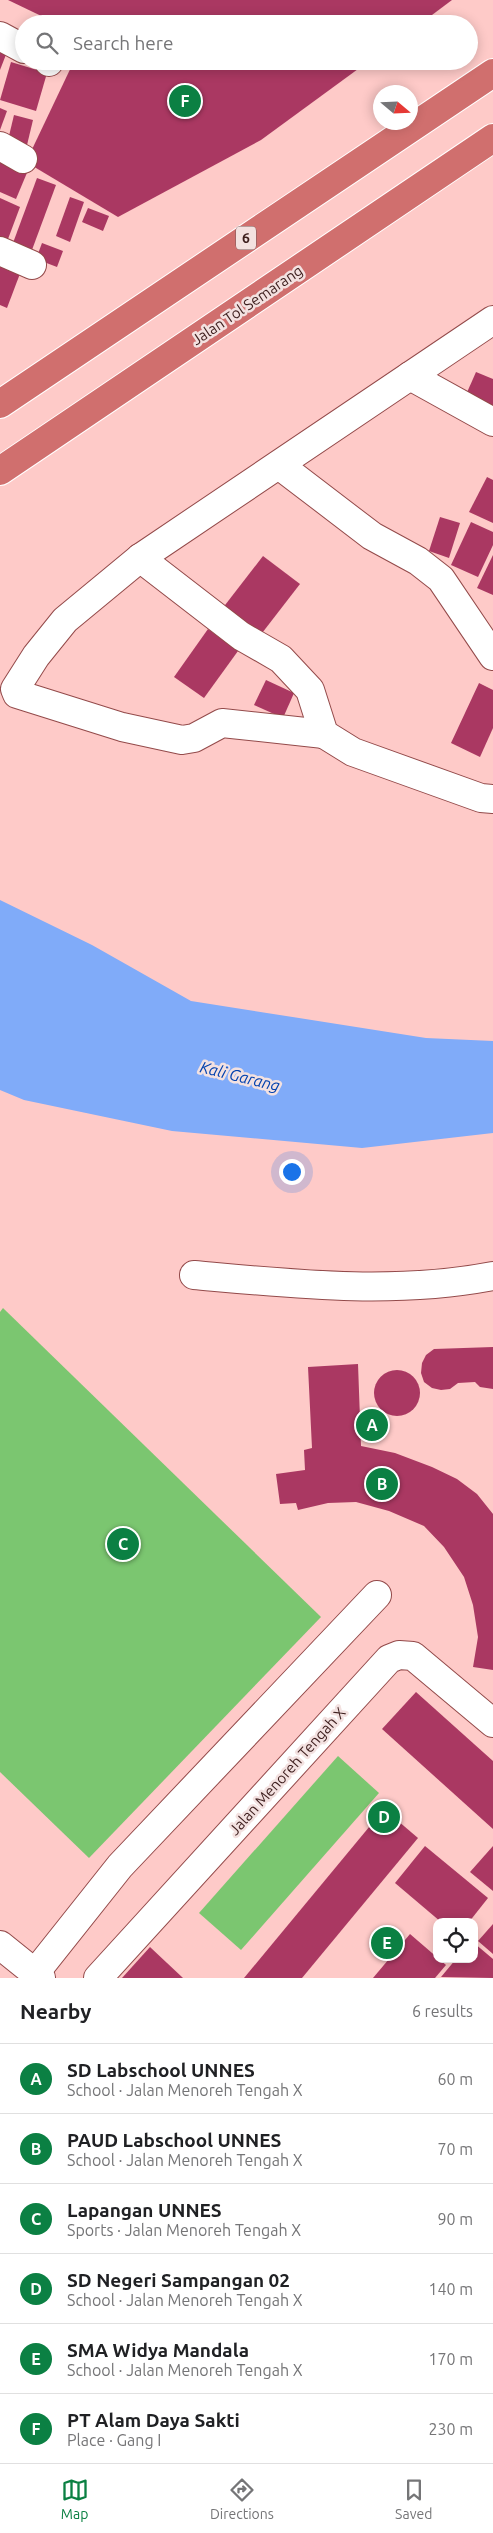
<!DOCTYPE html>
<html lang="en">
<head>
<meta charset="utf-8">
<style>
  :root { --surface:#fff; --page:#f6f6f6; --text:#202124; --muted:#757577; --line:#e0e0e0; --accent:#0b8043 }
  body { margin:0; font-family:Ubuntu,sans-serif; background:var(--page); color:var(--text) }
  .controls { position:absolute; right:15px; bottom:15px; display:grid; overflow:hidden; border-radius:10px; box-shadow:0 2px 12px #0003 }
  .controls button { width:45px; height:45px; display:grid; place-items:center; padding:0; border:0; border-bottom:1px solid var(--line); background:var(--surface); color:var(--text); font:25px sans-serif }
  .compass { position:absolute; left:373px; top:85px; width:45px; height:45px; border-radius:50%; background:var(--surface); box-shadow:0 2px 12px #0003; rotate:109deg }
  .you { position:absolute; left:291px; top:1171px; width:18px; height:18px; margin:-12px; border:4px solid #fff; border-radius:50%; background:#1a73e8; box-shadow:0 0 0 8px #1a73e833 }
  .badge { display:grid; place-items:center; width:32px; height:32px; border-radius:50%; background:var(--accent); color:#fff; font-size:16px; font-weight:700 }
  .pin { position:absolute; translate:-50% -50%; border:2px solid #fff; box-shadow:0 1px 5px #0006 }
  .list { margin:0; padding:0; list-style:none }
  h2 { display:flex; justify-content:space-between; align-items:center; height:65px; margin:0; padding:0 20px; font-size:21px }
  h2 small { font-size:16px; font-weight:400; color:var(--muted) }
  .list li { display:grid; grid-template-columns:32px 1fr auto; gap:15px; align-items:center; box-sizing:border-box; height:70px; padding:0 20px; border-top:1px solid var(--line) }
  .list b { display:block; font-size:19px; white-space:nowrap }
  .list p { margin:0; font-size:16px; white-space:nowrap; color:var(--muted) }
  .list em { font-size:16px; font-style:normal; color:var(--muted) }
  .icon { flex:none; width:28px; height:28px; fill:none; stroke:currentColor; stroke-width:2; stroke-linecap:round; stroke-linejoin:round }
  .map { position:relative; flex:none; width:493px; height:1978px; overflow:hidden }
  .search { position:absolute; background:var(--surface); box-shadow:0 2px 12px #0003; left:15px; right:15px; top:15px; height:55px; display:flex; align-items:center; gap:12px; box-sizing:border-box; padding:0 18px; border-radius:28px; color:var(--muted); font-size:19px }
  .sheet { height:485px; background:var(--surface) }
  nav { display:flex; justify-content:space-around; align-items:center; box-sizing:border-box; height:70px; border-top:1px solid var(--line); background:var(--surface); font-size:14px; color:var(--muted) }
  nav a { display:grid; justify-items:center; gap:2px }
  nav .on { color:var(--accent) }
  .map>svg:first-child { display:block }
  .green { fill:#7bc670 }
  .water { fill:#80abf9 }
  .building { fill:#aa3862 }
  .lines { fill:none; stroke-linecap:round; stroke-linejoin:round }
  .minor-casing { stroke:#934a4a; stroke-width:30 }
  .highway-casing { stroke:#fff; stroke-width:30 }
  .minor { stroke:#fff; stroke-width:28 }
  .highway { stroke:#d06f6e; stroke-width:28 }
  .labels { text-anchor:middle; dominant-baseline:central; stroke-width:5; stroke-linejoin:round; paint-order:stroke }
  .shield { fill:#f3e1e0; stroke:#745858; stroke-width:1 }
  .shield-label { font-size:14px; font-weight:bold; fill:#3d1e1d }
  .street-label { font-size:15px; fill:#3d1e1d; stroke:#f3e1e0 }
  .water-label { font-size:16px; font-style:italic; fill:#0342af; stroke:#f3e1e0 }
</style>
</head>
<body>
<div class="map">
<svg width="493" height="1978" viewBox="0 0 493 1978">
  <rect width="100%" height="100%" fill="#fecac8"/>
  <!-- green -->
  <g class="green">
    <polygon points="3,1308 321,1617 89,1858 0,1772 0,1312"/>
    <polygon points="338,1756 379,1793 241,1950 199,1913"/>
  </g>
  <!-- water -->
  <polygon class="water" points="0,900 92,945 191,1001 426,1038 493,1041 493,1133 362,1148 172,1131 24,1100 0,1090"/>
  <!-- building -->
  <g class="building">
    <polygon points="8,0 452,0 420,24 58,24"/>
    <polygon points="0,49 7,52 0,70"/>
    <polygon points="74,61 369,61 261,140 118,217 26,162"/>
    <polygon points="11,62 47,73 36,111 0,100"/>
    <polygon points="0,108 7,111 0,130"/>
    <polygon points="14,115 33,120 27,145 8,140"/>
    <polygon points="0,157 29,168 16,199 0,192"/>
    <polygon points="37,178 56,185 29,258 10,251"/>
    <polygon points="70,197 84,202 70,242 56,236"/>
    <polygon points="0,198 20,207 5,247 0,245"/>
    <polygon points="88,208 109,216 103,231 82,222"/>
    <polygon points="42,243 63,251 57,267 36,259"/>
    <polygon points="0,264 21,271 7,308 0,305"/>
    <polygon points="476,372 493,379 493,410 465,397"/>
    <polygon points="487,477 493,480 493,523 469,512"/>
    <polygon points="440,517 460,523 449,558 429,551"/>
    <polygon points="471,522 493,532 493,545 478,577 451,565"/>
    <polygon points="493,555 493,595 477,588"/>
    <polygon points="263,556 300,584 259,637 222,609"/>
    <polygon points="208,629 238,651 204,698 174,677"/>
    <polygon points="266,680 294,693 283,718 254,705"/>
    <polygon points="479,683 493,690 493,728 480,757 451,743"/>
    <polygon points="493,1347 493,1389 480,1387 475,1382 458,1383 450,1389 441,1390 432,1388 424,1382 421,1373 422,1363 426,1355 434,1349"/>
    <polygon points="358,1364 361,1446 395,1453 432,1467 457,1479 477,1494 493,1514 493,1670 473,1667 478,1637 473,1605 464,1577 444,1547 424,1526 389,1511 356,1502 328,1503 298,1510 296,1503 280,1504 276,1474 305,1470 304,1450 312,1448 308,1367"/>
    <circle cx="397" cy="1393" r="23"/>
    <polygon points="416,1692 493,1761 493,1829 382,1729"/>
    <polygon points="384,1809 418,1838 302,1978 244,1978"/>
    <polygon points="425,1846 488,1898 469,1922 441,1922 395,1883"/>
    <polygon points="493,1846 493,1891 470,1872"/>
    <polygon points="493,1924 493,1954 478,1941"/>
    <polygon points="410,1934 446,1965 435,1978 373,1978"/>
    <polygon points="474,1943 493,1959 493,1978 441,1977 456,1959 474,1959"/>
    <polygon points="150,1947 183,1978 122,1978"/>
  </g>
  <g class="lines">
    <!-- minor casing -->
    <g class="minor-casing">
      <g id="minor">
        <polyline points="0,36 24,49"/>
        <polyline points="48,61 49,62"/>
        <polyline points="0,146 23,159"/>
        <polyline points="0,251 32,265"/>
        <polyline points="410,376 493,422"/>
        <polyline points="279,465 372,536 418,561 441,579 493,656"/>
        <polyline points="140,558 241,636 281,659 310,690 324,734 353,752 481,798 493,799"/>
        <polyline points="324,734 222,723 194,738 182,740 122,727 17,694 15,689 36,656 65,620 140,558 493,320"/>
        <path d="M194,1275C294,1284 394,1295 493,1276"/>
        <polyline points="0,1945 41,1978"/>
        <polyline points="35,1973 120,1866 377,1595"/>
        <polyline points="98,1978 389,1659 399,1655 413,1656 493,1723"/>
      </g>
    </g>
    <!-- highway casing -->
    <g class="highway-casing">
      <g id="highway">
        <polyline points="0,404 493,73"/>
        <polyline points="0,471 493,138"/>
      </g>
    </g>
    <!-- minor -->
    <use href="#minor" class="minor"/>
    <!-- highway -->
    <use href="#highway" class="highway"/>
  </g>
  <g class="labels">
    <!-- shield labels -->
    <rect class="shield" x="236" y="226.5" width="20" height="23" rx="4"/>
    <g class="shield-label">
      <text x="246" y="238">6</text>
    </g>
    <!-- street labels -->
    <g class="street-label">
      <text transform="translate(247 305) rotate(-34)">Jalan Tol Semarang</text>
      <text transform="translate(287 1771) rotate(-48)">Jalan Menoreh Tengah X</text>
    </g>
    <!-- water labels -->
    <g class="water-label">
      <text transform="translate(240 1076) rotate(14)">Kali Garang</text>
    </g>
  </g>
</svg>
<div class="controls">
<button><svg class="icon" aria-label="locate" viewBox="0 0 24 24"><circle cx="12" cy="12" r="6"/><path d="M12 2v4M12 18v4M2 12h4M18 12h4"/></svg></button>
</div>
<svg class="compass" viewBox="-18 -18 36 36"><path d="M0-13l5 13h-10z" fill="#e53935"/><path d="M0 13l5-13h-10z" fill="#757577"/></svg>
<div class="you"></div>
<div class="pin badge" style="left:372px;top:1425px">A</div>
<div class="pin badge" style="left:382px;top:1484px">B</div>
<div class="pin badge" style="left:123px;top:1544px">C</div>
<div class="pin badge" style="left:384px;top:1817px">D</div>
<div class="pin badge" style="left:387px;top:1943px">E</div>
<div class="pin badge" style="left:185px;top:101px">F</div>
<div class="search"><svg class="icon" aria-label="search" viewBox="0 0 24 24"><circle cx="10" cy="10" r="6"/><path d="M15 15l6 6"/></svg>Search here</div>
</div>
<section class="sheet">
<h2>Nearby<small>6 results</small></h2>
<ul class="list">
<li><span class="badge">A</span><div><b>SD Labschool UNNES</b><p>School · Jalan Menoreh Tengah X</p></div><em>60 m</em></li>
<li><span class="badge">B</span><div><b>PAUD Labschool UNNES</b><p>School · Jalan Menoreh Tengah X</p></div><em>70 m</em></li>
<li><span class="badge">C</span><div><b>Lapangan UNNES</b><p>Sports · Jalan Menoreh Tengah X</p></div><em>90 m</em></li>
<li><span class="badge">D</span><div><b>SD Negeri Sampangan 02</b><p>School · Jalan Menoreh Tengah X</p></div><em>140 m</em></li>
<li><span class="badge">E</span><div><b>SMA Widya Mandala</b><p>School · Jalan Menoreh Tengah X</p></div><em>170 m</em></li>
<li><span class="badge">F</span><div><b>PT Alam Daya Sakti</b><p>Place · Gang I</p></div><em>230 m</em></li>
</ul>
</section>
<nav>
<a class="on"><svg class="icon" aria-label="map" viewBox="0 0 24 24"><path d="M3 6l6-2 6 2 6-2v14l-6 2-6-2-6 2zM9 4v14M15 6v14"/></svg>Map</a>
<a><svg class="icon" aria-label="directions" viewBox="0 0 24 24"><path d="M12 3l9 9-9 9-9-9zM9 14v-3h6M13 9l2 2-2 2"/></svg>Directions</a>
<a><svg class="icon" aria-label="saved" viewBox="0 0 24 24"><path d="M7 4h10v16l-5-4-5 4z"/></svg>Saved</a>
</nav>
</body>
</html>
